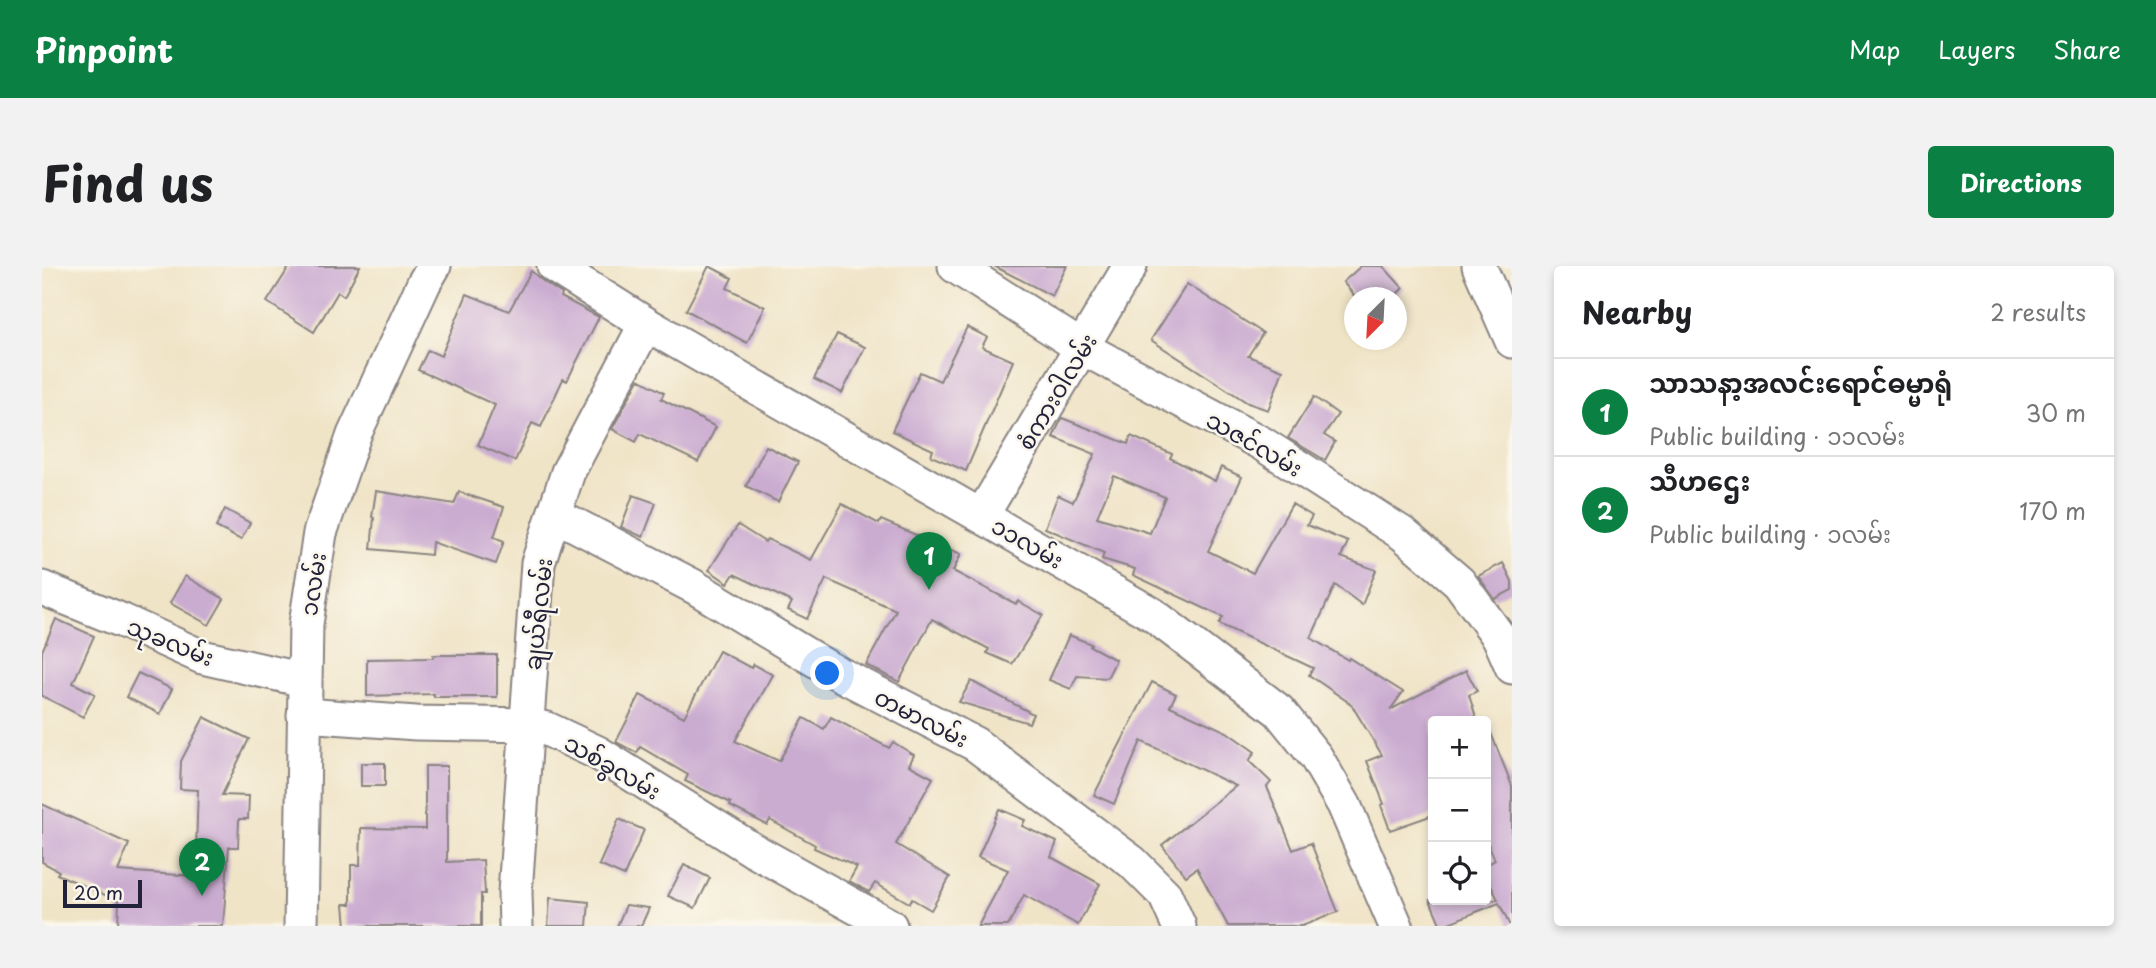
<!DOCTYPE html>
<html lang="en">
<head>
<meta charset="utf-8">
<style>
  :root { --surface:#fff; --page:#f2f2f2; --text:#202124; --muted:#757577; --line:#e0e0e0; --accent:#0b8043 }
  body { margin:0; font-family:"Playpen Sans","Noto Sans Myanmar",sans-serif; background:var(--page); color:var(--text) }
  .controls { position:absolute; right:21px; bottom:21px; display:grid; overflow:hidden; border-radius:7px; box-shadow:0 4px 10px #0003 }
  .controls button { width:63px; height:63px; display:grid; place-items:center; padding:0; border:0; border-bottom:2px solid var(--line); background:var(--surface); color:var(--text); font:35px sans-serif }
  .compass { position:absolute; left:1302px; top:21px; width:63px; height:63px; border-radius:50%; background:var(--surface); box-shadow:0 4px 10px #0003; rotate:204deg }
  .scale { position:absolute; left:21px; bottom:18px; width:79px; box-sizing:border-box; padding-left:7px; border:4px solid #22223b; border-top:0; font-size:19px; line-height:24px; white-space:nowrap; color:#22223b; -webkit-text-stroke:5px #fbf7ec; paint-order:stroke }
  .you { position:absolute; left:786px; top:408px; width:24px; height:24px; margin:-18px; border:5px solid #fff; border-radius:50%; background:#1a73e8; box-shadow:0 0 0 10px #1a73e833 }
  .badge { display:grid; place-items:center; width:46px; height:46px; border-radius:50%; background:var(--accent); color:#fff; font-size:23px; font-weight:700 }
  .pin { position:absolute; translate:-50% -58px; filter:drop-shadow(0 2px 4px #0008) }
  .pin::after { content:''; position:absolute; top:37px; width:24px; height:21px; background:inherit; clip-path:polygon(0 0,100% 0,50% 100%) }
  .list { margin:0; padding:0; list-style:none }
  h2 { display:flex; justify-content:space-between; align-items:center; height:91px; margin:0; padding:0 28px; font-size:30px }
  h2 small { font-size:23px; font-weight:400; color:var(--muted) }
  .list li { display:grid; grid-template-columns:46px 1fr auto; gap:21px; align-items:center; box-sizing:border-box; height:98px; padding:0 28px; border-top:2px solid var(--line) }
  .list b { display:block; font-size:26px; white-space:nowrap }
  .list p { margin:0; font-size:23px; white-space:nowrap; color:var(--muted) }
  .list em { font-size:23px; font-style:normal; color:var(--muted) }
  .icon { flex:none; width:38px; height:38px; fill:none; stroke:currentColor; stroke-width:2; stroke-linecap:round; stroke-linejoin:round }
  .map { position:relative; flex:none; width:1470px; height:660px; overflow:hidden; border-radius:7px }
  header { display:flex; align-items:center; gap:42px; box-sizing:border-box; height:98px; padding:0 35px; background:var(--accent); color:#fff }
  header strong { font-size:33px }
  nav { display:flex; gap:38px; margin-inline-start:auto; font-size:24px }
  .intro { display:flex; align-items:center; justify-content:space-between; box-sizing:border-box; height:168px; padding:0 42px }
  h1 { margin:0; font-size:49px }
  .button { padding:18px 32px; border-radius:7px; background:var(--accent); color:#fff; font-size:24px; font-weight:700 }
  main { display:flex; gap:42px; padding:0 42px }
  aside { flex:1; background:var(--surface); border-radius:7px; box-shadow:0 4px 10px #0003 }
  .map>svg:first-child { display:block }
  .building { fill:#cbacd1; fill-rule:evenodd }
  .lines { fill:none; stroke-linecap:round; stroke-linejoin:round }
  .minor-casing { stroke:#898381; stroke-width:37 }
  .minor { stroke:#fff; stroke-width:33 }
  .labels { text-anchor:middle; dominant-baseline:central; stroke-width:5; stroke-linejoin:round; paint-order:stroke }
  .street-label { font-size:23px; fill:#22223b; stroke:#fbf7ec }
</style>
</head>
<body>
<header>
<strong>Pinpoint</strong>
<nav><a>Map</a><a>Layers</a><a>Share</a></nav>
</header>
<div class="intro"><h1>Find us</h1><a class="button">Directions</a></div>
<main>
<div class="map">
<svg width="1470" height="660" viewBox="0 0 1470 660">
  <rect width="100%" height="100%" fill="#fbf7ec"/>
  <filter id="ink" filterUnits="userSpaceOnUse"><feTurbulence type="fractalNoise" baseFrequency=".0143" numOctaves="2"/><feDisplacementMap in="SourceGraphic" scale="14" xChannelSelector="R" yChannelSelector="G"/><feConvolveMatrix kernelMatrix="1 2 1 2 8 2 1 2 1" color-interpolation-filters="sRGB"/></filter>
  <filter id="wash" filterUnits="userSpaceOnUse"><feTurbulence type="fractalNoise" baseFrequency=".00686" numOctaves="4" result="noise"/><feDisplacementMap in="SourceGraphic" scale="28" xChannelSelector="R" yChannelSelector="G"/><feGaussianBlur stdDeviation="1.57" result="paint"/><feColorMatrix in="noise" values="0 0 0 0 0 0 0 0 0 0 0 0 0 0 0 0 0 1.4 0 .05"/><feComposite in="paint" operator="in"/></filter>
  <g filter="url(#wash)">
    <rect width="100%" height="100%" fill="#f0e4c7"/>
    <g id="blocks">
      <!-- building -->
      <g class="building">
        <polygon points="248,0 318,0 302,30 296,26 272,66 225,36"/>
        <polygon points="667,0 690,12 685,22 723,41 705,77 644,44"/>
        <polygon points="952,0 1025,0 1010,30"/>
        <polygon points="1319,0 1341,0 1361,22 1351,32 1314,32 1301,16"/>
        <polygon points="489,5 502,16 520,28 519,31 557,51 525,115 521,113 499,161 490,157 473,195 436,179 453,139 376,104 386,84 399,90 425,28 467,45"/>
        <polygon points="1145,18 1221,67 1206,90 1241,104 1226,144 1206,137 1109,74"/>
        <polygon points="925,61 945,71 940,81 971,95 924,205 889,190 891,184 850,165 878,106 898,115"/>
        <polygon points="795,68 823,81 800,127 772,113"/>
        <polygon points="597,113 622,127 619,133 674,161 656,196 598,168 594,176 570,163"/>
        <polygon points="1272,131 1296,148 1282,169 1293,176 1283,194 1246,172"/>
        <path d="M1020,152L1086,178L1089,170L1130,188L1128,192L1173,215L1179,201L1200,211L1166,285L1211,307L1250,238L1270,250L1265,259L1306,276L1299,291L1334,304L1320,339L1293,319L1269,372L1306,394L1307,392L1361,426L1348,444L1424,404L1435,425L1427,429L1435,455H1391V549L1348,564L1339,539L1342,538L1325,495L1340,489L1309,438L1267,409L1271,402L1177,358L1181,351L1091,309L1093,303L1060,293L1062,287L1003,262L1016,229L1031,236L1053,188L1011,171ZM1072,210L1123,231L1108,267L1055,251Z"/>
        <polygon points="724,180 756,196 736,236 704,220"/>
        <polygon points="334,225 412,238 417,226 462,241 452,271 462,275 454,298 390,276 389,289 329,283 332,252 330,251"/>
        <polygon points="591,229 614,237 601,271 579,261"/>
        <polygon points="800,238 837,258 839,254 919,288 911,305 974,338 976,335 1001,349 970,398 945,387 947,383 890,353 857,416 824,399 854,344 784,313 765,353 746,344 750,336 692,308 686,317 667,304 696,259 723,276 725,273 769,294"/>
        <polygon points="183,243 208,257 199,274 174,261"/>
        <polygon points="1461,297 1470,315 1470,324 1453,333 1436,310"/>
        <polygon points="143,310 182,333 167,359 128,337"/>
        <polygon points="14,353 52,370 31,417 53,428 41,451 0,430 0,385"/>
        <polygon points="1027,369 1049,378 1048,380 1074,394 1065,412 1035,410 1029,423 1007,414"/>
        <polygon points="677,385 709,402 711,398 731,409 693,475 737,495 762,452 782,463 789,451 847,482 851,476 872,489 867,499 891,512 854,578 908,611 889,644 870,633 867,637 833,617 827,626 807,615 815,601 772,582 773,579 728,554 725,559 688,540 689,537 643,515 646,509 598,481 595,487 574,476 598,429 642,451"/>
        <polygon points="391,389 455,389 455,431 392,431 392,428 325,430 325,393 391,392"/>
        <polygon points="96,407 130,423 118,448 84,431"/>
        <polygon points="929,415 991,448 987,457 917,436"/>
        <polygon points="1110,416 1134,428 1128,440 1185,466 1213,486 1207,495 1229,516 1225,521 1251,584 1269,577 1296,646 1260,660 1186,660 1155,602 1144,610 1120,579 1194,520 1099,475 1072,538 1052,529"/>
        <polygon points="162,451 207,473 180,529 207,530 206,553 197,553 196,581 187,581 181,660 76,660 77,635 15,608 17,605 0,596 0,538 87,578 76,605 153,610 156,524 138,523 139,495"/>
        <polygon points="1445,457 1470,520 1470,660 1468,660 1457,637 1399,660 1388,634 1456,634 1444,607 1444,599 1453,594 1444,573"/>
        <rect x="319" y="497" width="24" height="23"/>
        <polygon points="383,500 405,500 405,596 441,594 443,628 439,628 439,660 304,660 302,638 309,638 309,599 318,599 319,562 383,563"/>
        <polygon points="957,543 983,554 980,560 1015,576 1009,591 1058,618 1036,659 982,629 966,660 936,660 966,604 936,591"/>
        <polygon points="577,553 602,564 582,610 557,599"/>
        <polygon points="642,599 668,612 653,642 626,630"/>
        <polygon points="508,632 547,636 545,660 506,660"/>
        <polygon points="584,639 607,642 599,660 575,660"/>
      </g>
    </g>
  </g>
  <g filter="url(#ink)">
    <use href="#blocks" fill-opacity="0" stroke="#898381" stroke-width="2"/>
    <g class="lines">
      <!-- minor casing -->
      <g class="minor-casing">
        <g id="minor">
          <polyline points="512,0 604,58 1110,348 1237,445 1274,491 1302,539 1354,660"/>
          <polyline points="913,0 1039,81 1219,177 1361,268 1417,316 1457,371 1470,401"/>
          <polyline points="1437,0 1470,75"/>
          <polyline points="512,248 651,320 788,403 933,478 1090,596 1123,629 1137,660"/>
          <polyline points="940,249 1088,0"/>
          <polyline points="0,322 81,355 160,391 262,414"/>
          <polyline points="262,449 374,457 484,459 505,463 556,487 711,584 848,660"/>
          <polyline points="259,660 264,358 278,267 312,169 382,17 392,0"/>
          <polyline points="474,660 473,627 496,297 526,206 604,58"/>
        </g>
      </g>
      <!-- minor -->
      <use href="#minor" class="minor"/>
    </g>
  </g>
  <g class="labels">
    <!-- street labels -->
    <g class="street-label">
      <text transform="translate(1014 125) rotate(-59)">စံကားဝါလမ်း</text>
      <text transform="translate(1213 177) rotate(30)">သဇင်လမ်း</text>
      <text transform="translate(986 276) rotate(30)">၁၁လမ်း</text>
      <text transform="translate(270 318) rotate(-81)">၁လမ်း</text>
      <text transform="translate(495 348) rotate(-84)">ချယ်ရီလမ်း</text>
      <text transform="translate(129 375) rotate(22)">သုခလမ်း</text>
      <text transform="translate(880 451) rotate(27)">တမာလမ်း</text>
      <text transform="translate(571 500) rotate(30)">သစ်ခွလမ်း</text>
    </g>
  </g>
</svg>
<div class="controls">
<button>+</button>
<button>−</button>
<button><svg class="icon" aria-label="locate" viewBox="0 0 24 24"><circle cx="12" cy="12" r="6"/><path d="M12 2v4M12 18v4M2 12h4M18 12h4"/></svg></button>
</div>
<svg class="compass" viewBox="-18 -18 36 36"><path d="M0-13l5 13h-10z" fill="#e53935"/><path d="M0 13l5-13h-10z" fill="#757577"/></svg>
<div class="scale">20 m</div>
<div class="you"></div>
<div class="pin badge" style="left:887px;top:324px">1</div>
<div class="pin badge" style="left:160px;top:630px">2</div>
</div>
<aside>
<h2>Nearby<small>2 results</small></h2>
<ul class="list">
<li><span class="badge">1</span><div><b>သာသနာ့အလင်းရောင်ဓမ္မာရုံ</b><p>Public building · ၁၁လမ်း</p></div><em>30 m</em></li>
<li><span class="badge">2</span><div><b>သီဟဌေး</b><p>Public building · ၁လမ်း</p></div><em>170 m</em></li>
</ul>
</aside>
</main>
</body>
</html>
